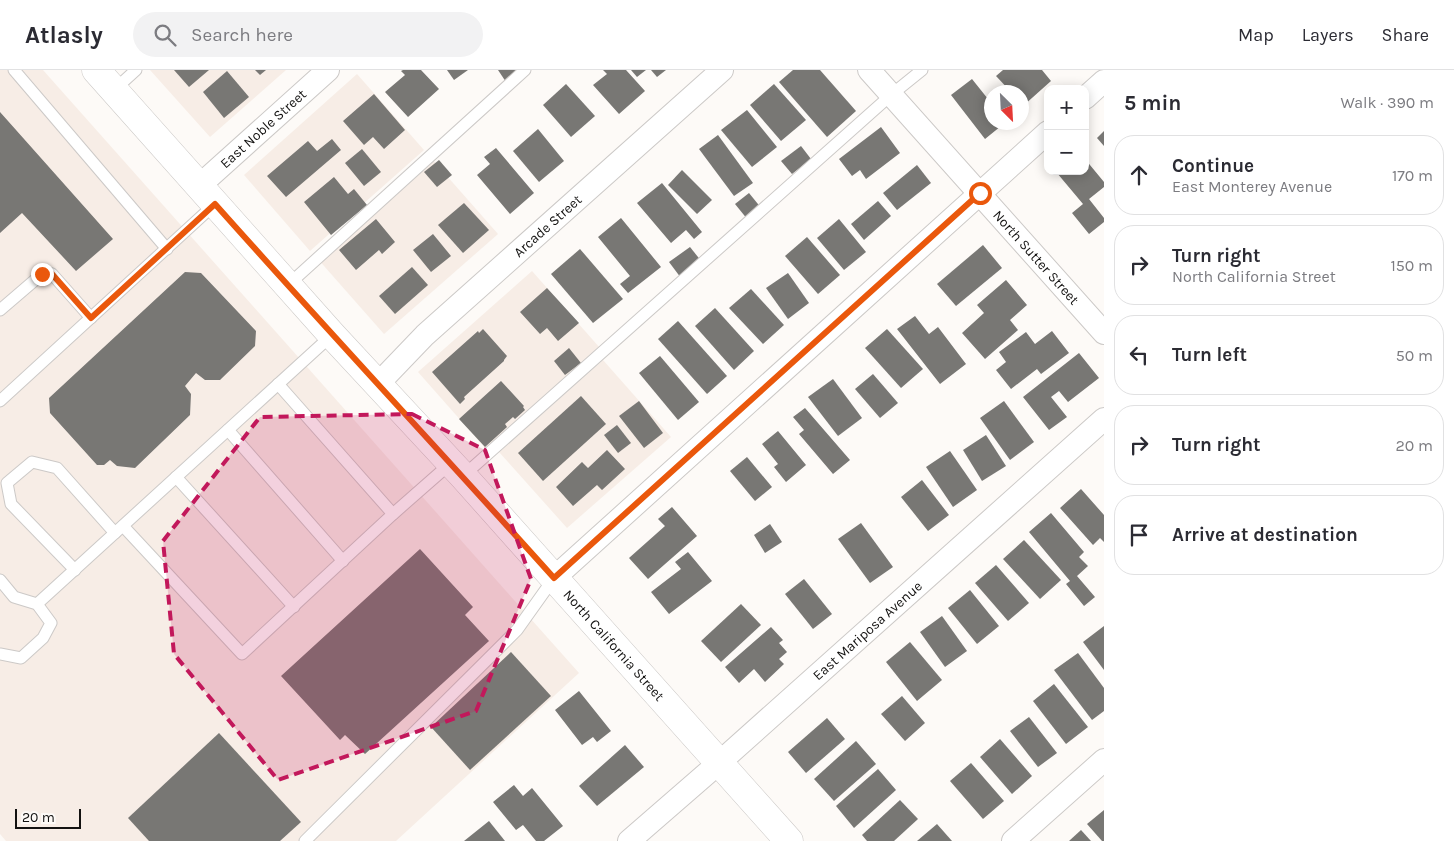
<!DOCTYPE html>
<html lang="en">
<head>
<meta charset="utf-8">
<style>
  :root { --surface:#fff; --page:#f2f2f3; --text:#2b2b33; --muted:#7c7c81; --line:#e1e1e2 }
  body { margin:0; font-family:Karla,sans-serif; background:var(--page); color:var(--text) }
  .controls { position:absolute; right:15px; top:15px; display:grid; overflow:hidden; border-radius:10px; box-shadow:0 2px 12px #0003 }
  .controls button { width:45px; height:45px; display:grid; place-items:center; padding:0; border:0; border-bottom:1px solid var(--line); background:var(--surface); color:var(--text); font:25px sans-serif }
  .compass { position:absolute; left:984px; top:15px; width:45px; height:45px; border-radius:50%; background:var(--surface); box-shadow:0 2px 12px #0003; rotate:156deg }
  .scale { position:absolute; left:15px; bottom:12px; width:66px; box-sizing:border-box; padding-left:5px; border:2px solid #131211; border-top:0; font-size:14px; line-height:18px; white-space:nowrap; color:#131211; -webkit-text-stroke:4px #fdfaf7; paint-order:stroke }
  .stop { position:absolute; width:15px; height:15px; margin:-11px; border:4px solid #ea580c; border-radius:50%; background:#fff }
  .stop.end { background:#ea580c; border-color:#fff; box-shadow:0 1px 5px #0008 }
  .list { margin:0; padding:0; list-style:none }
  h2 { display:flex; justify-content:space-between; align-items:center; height:65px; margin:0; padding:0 20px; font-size:21px }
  h2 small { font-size:16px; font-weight:400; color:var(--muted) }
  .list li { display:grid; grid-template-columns:32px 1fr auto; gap:15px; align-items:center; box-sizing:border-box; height:80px; margin:0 10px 10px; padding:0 10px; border:1px solid var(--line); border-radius:20px }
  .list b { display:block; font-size:19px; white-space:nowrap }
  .list p { margin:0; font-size:16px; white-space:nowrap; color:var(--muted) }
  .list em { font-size:16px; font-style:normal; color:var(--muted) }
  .icon { flex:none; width:28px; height:28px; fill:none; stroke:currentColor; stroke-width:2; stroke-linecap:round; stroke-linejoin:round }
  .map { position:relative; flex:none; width:1104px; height:771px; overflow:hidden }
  header { display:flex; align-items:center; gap:30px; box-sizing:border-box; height:70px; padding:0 25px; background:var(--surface); border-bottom:1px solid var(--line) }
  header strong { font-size:24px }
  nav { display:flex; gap:28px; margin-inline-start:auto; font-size:18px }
  .search { width:350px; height:45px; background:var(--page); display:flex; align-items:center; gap:12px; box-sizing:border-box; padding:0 18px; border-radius:28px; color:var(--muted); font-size:19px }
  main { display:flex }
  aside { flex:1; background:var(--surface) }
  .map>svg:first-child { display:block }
  .built { fill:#f7ede6 }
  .building { fill:#787774 }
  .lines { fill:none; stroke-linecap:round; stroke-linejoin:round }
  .lane-casing { stroke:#ccc9c7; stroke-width:13 }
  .street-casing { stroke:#ccc9c7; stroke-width:24 }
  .secondary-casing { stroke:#ccc9c7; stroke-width:29 }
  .lane { stroke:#fff; stroke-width:11 }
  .street { stroke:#fff; stroke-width:22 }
  .secondary { stroke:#fff; stroke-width:28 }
  .route { stroke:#ea580c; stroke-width:6 }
  .marked { fill:#c2185b; fill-opacity:0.2; stroke:#c2185b; stroke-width:4; stroke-dasharray:10 6; stroke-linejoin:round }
  .labels { text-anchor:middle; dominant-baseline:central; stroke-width:4; stroke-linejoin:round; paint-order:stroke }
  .street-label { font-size:14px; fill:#131211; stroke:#fdfaf7 }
</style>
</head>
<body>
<header>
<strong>Atlasly</strong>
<div class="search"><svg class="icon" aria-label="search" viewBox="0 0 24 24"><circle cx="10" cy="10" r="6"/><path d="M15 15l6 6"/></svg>Search here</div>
<nav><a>Map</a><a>Layers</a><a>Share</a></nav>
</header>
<main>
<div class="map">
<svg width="1104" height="771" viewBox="0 0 1104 771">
  <rect width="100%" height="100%" fill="#fdfaf7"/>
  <!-- built -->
  <g class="built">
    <polygon points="0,0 43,0 579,603 396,771 6,771 0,764"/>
    <polygon points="150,0 286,0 210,67"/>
    <polygon points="357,4 424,80 310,181 244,105"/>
    <polygon points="431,88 498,164 384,264 317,188"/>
    <polygon points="532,201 600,278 486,379 418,302"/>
    <polygon points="603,290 671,367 567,458 499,382"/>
  </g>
  <!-- building -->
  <g class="building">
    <polygon points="174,0 209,0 189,17"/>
    <polygon points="255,0 266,0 260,5"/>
    <polygon points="403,0 421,0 439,19 408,47 385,22 405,5 401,1"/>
    <polygon points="447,0 468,0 454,10"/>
    <polygon points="498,0 515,0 517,4 506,12"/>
    <polygon points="603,0 626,0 645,21 619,44 593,15 607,4"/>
    <polygon points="631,0 646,0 637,7"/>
    <polygon points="651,0 666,0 657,7"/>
    <polygon points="793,0 820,0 856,41 827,67 779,12"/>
    <polygon points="1003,0 1042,0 1051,11 1023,36 1022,35 1022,22 1011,22 996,6"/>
    <polygon points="227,1 249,27 224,48 203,22"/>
    <polygon points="972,9 992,34 992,52 1006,52 985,69 951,25"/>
    <polygon points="566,14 595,46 571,67 543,35"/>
    <polygon points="774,14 806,50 781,71 750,35"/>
    <polygon points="374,24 405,60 384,79 373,67 364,75 343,51"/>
    <polygon points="747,40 777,77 752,97 721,60"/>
    <polygon points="0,42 113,169 76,201 22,143 0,163"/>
    <polygon points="881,57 900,83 866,109 860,100 852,106 839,89"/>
    <polygon points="538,59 564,91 539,112 513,81"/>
    <polygon points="1104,61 1104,76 1097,68"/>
    <polygon points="718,65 753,113 734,126 699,79"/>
    <polygon points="332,69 341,80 286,127 267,106 308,71 317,81"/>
    <polygon points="801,76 811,89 792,104 781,91"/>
    <polygon points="496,78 534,123 510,144 477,105 490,94 484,87"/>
    <polygon points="362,79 381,102 364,116 345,93"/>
    <polygon points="1085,89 1104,112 1104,117 1089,129 1104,148 1104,152 1089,164 1072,143 1083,134 1057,103 1059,101 1085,101"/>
    <polygon points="439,90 452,105 437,117 424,102"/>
    <polygon points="917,95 931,113 897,140 883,123"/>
    <polygon points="682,100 712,130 697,144 668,115"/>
    <polygon points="334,107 348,124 354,119 367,135 331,165 304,132"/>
    <polygon points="662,113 702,162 694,169 686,160 671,173 637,133"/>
    <polygon points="749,123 762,139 748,150 735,134"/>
    <polygon points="878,131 891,146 864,170 851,154"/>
    <polygon points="464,133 489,160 463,183 438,155"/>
    <polygon points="621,148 661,197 628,223 620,214 630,206 598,167"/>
    <polygon points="376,149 395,172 382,184 379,180 356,200 339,180"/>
    <polygon points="839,149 866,182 844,200 817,168"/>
    <polygon points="433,164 451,186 431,202 413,180"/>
    <polygon points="807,167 840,205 818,224 785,186"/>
    <polygon points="983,175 1002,198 956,236 937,214"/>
    <polygon points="690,177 702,192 681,208 669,192"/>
    <polygon points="580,179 623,229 593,253 551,204"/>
    <polygon points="412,197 428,215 395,244 379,226"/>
    <polygon points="185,202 201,203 256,261 255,276 220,310 205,310 196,303 185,316 191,324 190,345 135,398 117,396 110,390 104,395 97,395 50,343 49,328"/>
    <polygon points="788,203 809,233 788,249 766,218"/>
    <polygon points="1006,210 1027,235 1010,250 1018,260 985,289 962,263 984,243 977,235"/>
    <polygon points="547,218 579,253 558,271 547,258 540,264 520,242"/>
    <polygon points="751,219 784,255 763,274 729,238"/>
    <polygon points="715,238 754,281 734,300 695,256"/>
    <polygon points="915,246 929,264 938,257 966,294 940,314 897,259"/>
    <polygon points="678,251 727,306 707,324 658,269"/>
    <polygon points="483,259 507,286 504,290 504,291 464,327 465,329 460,334 432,302 478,261 479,263"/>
    <polygon points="887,259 923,299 901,318 865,278"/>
    <polygon points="1052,261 1069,283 1041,304 1037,299 1011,319 996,300 1006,292 999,282 1026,262 1035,274"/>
    <polygon points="569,278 581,293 565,305 554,291"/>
    <polygon points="1079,283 1099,308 1068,332 1059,321 1051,327 1067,347 1049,360 1023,327"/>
    <polygon points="660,286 699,332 678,350 639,303"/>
    <polygon points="873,304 898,333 880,348 855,319"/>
    <polygon points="833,309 862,348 838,366 808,327"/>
    <polygon points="501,311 524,336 523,337 525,340 515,349 513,347 505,354 507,357 485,377 459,349"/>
    <polygon points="581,326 606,354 543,411 518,383"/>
    <polygon points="639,331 663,363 644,378 619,346"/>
    <polygon points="1004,331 1034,372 1010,390 980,348"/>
    <polygon points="805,338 850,390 833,404 799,364 804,360 793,347"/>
    <polygon points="617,355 631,373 618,383 604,365"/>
    <polygon points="778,361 806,395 786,412 774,397 778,394 762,374"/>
    <polygon points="986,365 1006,396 982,411 963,380"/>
    <polygon points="607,380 625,399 602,420 597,415 573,436 556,417 582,392 588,398"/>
    <polygon points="950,381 977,420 953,437 926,397"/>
    <polygon points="747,387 772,417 755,431 730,401"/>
    <polygon points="922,410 949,445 928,461 901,427"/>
    <polygon points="1081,419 1104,445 1104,472 1100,468 1093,475 1060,438"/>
    <polygon points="672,437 697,466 648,509 629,488 665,456 658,449"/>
    <polygon points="1051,443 1084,482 1079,487 1088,496 1077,506 1095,527 1084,536 1066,514 1070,511 1029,462"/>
    <polygon points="861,453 893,497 870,513 838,469"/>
    <polygon points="770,454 782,472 765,483 754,465"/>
    <polygon points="1024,470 1061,510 1040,529 1003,489"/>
    <polygon points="420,479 473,537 465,545 489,571 365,684 345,665 340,670 281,606"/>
    <polygon points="688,482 712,511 669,544 651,522 681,499 675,492"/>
    <polygon points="996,495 1029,533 1008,551 975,513"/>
    <polygon points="804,509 832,544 813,559 785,524"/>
    <polygon points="970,520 999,556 977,574 948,538"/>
    <polygon points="741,534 761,555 721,592 701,571"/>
    <polygon points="942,546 967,581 945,597 920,562"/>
    <polygon points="1104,556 1104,600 1083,572"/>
    <polygon points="771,557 783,570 779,573 787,582 779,589 784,594 765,612 754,599 739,613 725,597"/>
    <polygon points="910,572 942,610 917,631 886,592"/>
    <polygon points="511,582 551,626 470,700 431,657"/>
    <polygon points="1078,583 1104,618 1104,641 1092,650 1054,600"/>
    <polygon points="1054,614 1088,657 1066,674 1033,631"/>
    <polygon points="579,621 611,661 597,672 593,667 582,675 555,640"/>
    <polygon points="902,626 925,653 905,671 881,644"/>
    <polygon points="1029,647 1057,683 1038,697 1010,661"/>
    <polygon points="827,648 845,669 806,703 788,682"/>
    <polygon points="219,663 301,752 280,771 149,771 128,748"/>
    <polygon points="1000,669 1032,706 1012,724 980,687"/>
    <polygon points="856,671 876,694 834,731 814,709"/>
    <polygon points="625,675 644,697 597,736 579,716"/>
    <polygon points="971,693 1004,731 983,749 950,711"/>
    <polygon points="878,699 896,720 854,758 836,736"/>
    <polygon points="514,715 523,726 532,718 563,756 544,771 536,771 523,755 516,760 493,732"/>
    <polygon points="900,730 918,749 894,771 867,771 862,765"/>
    <polygon points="1104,740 1104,771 1102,771 1087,754"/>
    <polygon points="489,751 505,771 464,771"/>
    <polygon points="937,754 952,771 917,771"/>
    <polygon points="1081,760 1091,771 1069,771"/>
  </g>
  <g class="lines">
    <!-- lane casing -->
    <g class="lane-casing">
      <g id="lane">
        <polyline points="14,0 167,179"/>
        <polyline points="114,20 136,0"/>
        <polyline points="288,215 525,0"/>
        <polyline points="0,240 42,204 49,203 52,204 91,248"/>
        <polyline points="0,331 215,134"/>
        <polyline points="228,360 343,491"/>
        <polyline points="463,406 891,25 922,0"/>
        <polyline points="176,407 294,537"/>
        <polyline points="393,444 451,393"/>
        <polyline points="123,456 242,584 393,444 278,314"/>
        <polyline points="75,500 11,434 7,413 32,392 57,398 115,463"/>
        <polyline points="0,510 14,527 37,534 51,553 43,568 21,588 0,584"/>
        <polyline points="37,534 332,265"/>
        <polyline points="305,771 517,560 554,508"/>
      </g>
    </g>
    <!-- street casing -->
    <g class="street-casing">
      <g id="street">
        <path id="s1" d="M869,0L1104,263"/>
        <polyline points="1085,28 1104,11"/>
        <path id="s2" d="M199,116L328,0"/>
        <path id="s3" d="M378,314L425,265L722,0"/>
        <polyline points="554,508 1048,62"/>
        <path id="s4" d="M629,771L720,692L1104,349"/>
        <polyline points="1013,771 1104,690"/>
      </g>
    </g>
    <!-- secondary casing -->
    <g class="secondary-casing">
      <g id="secondary">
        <path id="s5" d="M96,0L332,265L463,406L789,771"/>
      </g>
    </g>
    <!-- lane -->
    <use href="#lane" class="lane"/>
    <!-- street -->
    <use href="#street" class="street"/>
    <!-- secondary -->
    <use href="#secondary" class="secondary"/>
  </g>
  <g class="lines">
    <!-- route -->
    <path class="route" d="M42,204L49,203L52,204L91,248L215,134C327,260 442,383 554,508L980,123"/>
  </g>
  <!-- marked area -->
  <path class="marked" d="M412,344L485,380L531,509L476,641L278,710L174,584L163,471L260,347Z"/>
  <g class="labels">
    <!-- street labels -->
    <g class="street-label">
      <text stroke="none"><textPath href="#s2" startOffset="86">East Noble Street</textPath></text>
      <text stroke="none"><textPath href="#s3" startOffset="232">Arcade Street</textPath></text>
      <text stroke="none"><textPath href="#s1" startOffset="251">North Sutter Street</textPath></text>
      <text stroke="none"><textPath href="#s4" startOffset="318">East Mariposa Avenue</textPath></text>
      <text stroke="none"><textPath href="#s5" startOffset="774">North California Street</textPath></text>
    </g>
  </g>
</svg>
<div class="controls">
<button>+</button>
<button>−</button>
</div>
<svg class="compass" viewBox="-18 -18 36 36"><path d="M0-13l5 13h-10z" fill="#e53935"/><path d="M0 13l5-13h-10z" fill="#7c7c81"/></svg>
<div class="scale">20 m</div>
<div class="stop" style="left:980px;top:123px"></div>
<div class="stop end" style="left:42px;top:204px"></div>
</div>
<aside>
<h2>5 min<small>Walk · 390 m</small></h2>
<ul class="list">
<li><svg class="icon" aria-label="ahead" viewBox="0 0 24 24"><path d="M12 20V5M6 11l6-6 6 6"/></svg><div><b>Continue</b><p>East Monterey Avenue</p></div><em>170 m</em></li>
<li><svg class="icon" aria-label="right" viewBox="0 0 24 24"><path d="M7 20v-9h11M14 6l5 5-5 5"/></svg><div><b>Turn right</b><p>North California Street</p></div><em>150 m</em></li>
<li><svg class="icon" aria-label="left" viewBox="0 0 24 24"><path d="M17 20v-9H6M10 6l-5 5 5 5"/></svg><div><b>Turn left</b></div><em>50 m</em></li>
<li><svg class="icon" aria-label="right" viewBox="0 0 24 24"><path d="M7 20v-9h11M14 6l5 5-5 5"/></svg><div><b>Turn right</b></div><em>20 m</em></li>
<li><svg class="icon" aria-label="arrive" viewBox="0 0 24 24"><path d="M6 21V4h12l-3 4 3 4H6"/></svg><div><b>Arrive at destination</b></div></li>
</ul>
</aside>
</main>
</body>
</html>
